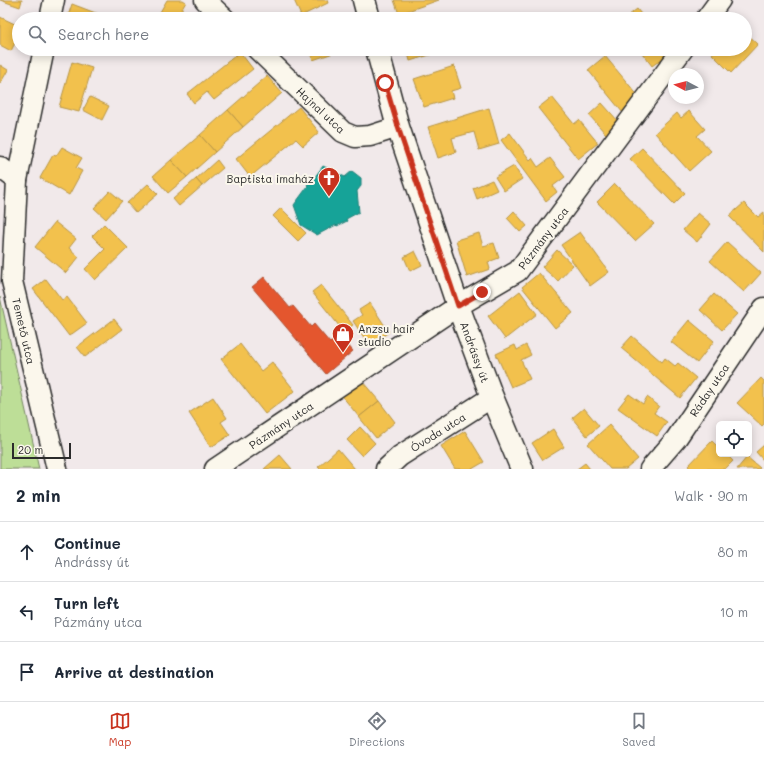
<!DOCTYPE html>
<html lang="en">
<head>
<meta charset="utf-8">
<style>
  :root { --surface:#fff; --page:#f6f6f7; --text:#1f2937; --muted:#747a83; --line:#e0e1e3; --accent:#c8321e }
  body { margin:0; font-family:Mali,sans-serif; background:var(--page); color:var(--text) }
  .controls { position:absolute; right:12px; bottom:12px; display:grid; overflow:hidden; border-radius:6px; box-shadow:0 2px 10px #0003 }
  .controls button { width:36px; height:36px; display:grid; place-items:center; padding:0; border:0; border-bottom:1px solid var(--line); background:var(--surface); color:var(--text); font:20px sans-serif }
  .compass { position:absolute; left:668px; top:68px; width:36px; height:36px; border-radius:50%; background:var(--surface); box-shadow:0 2px 10px #0003; rotate:277deg }
  .scale { position:absolute; left:12px; bottom:10px; width:59px; box-sizing:border-box; padding-left:4px; border:2px solid #2b2b2b; border-top:0; font-size:11px; line-height:14px; white-space:nowrap; color:#2b2b2b; -webkit-text-stroke:3px #fbf7ec; paint-order:stroke }
  .stop { position:absolute; width:12px; height:12px; margin:-9px; border:3px solid #c8321e; border-radius:50%; background:#fff }
  .stop.end { background:#c8321e; border-color:#fff; box-shadow:0 1px 4px #0008 }
  .list { margin:0; padding:0; list-style:none }
  h2 { display:flex; justify-content:space-between; align-items:center; height:52px; margin:0; padding:0 16px; font-size:17px }
  h2 small { font-size:13px; font-weight:400; color:var(--muted) }
  .list li { display:grid; grid-template-columns:26px 1fr auto; gap:12px; align-items:center; box-sizing:border-box; height:60px; padding:0 16px; border-top:1px solid var(--line) }
  .list b { display:block; font-size:15px; white-space:nowrap }
  .list p { margin:0; font-size:13px; white-space:nowrap; color:var(--muted) }
  .list em { font-size:13px; font-style:normal; color:var(--muted) }
  .icon { flex:none; width:22px; height:22px; fill:none; stroke:currentColor; stroke-width:2; stroke-linecap:round; stroke-linejoin:round }
  .map { position:relative; flex:none; width:764px; height:469px; overflow:hidden }
  .search { position:absolute; background:var(--surface); box-shadow:0 2px 10px #0003; left:12px; right:12px; top:12px; height:44px; display:flex; align-items:center; gap:10px; box-sizing:border-box; padding:0 14px; border-radius:22px; color:var(--muted); font-size:15px }
  .sheet { height:232px; background:var(--surface) }
  nav { display:flex; justify-content:space-around; align-items:center; box-sizing:border-box; height:56px; border-top:1px solid var(--line); background:var(--surface); font-size:11px; color:var(--muted) }
  nav a { display:grid; justify-items:center; gap:2px }
  nav .on { color:var(--accent) }
  .map>svg:first-child { display:block }
  .green { fill:#bdde97; stroke:#748461 }
  .homes { fill:#f2c14e; stroke:#b69444 }
  .shops { fill:#e4572e; stroke:#ac4a2d }
  .public { fill:#17a398; stroke:#1d7f77 }
  .lines { fill:none; stroke-linecap:round; stroke-linejoin:round }
  .street-casing { stroke:#2b2b2b; stroke-width:23 }
  .secondary-casing { stroke:#2b2b2b; stroke-width:25 }
  .street { stroke:#fbf7ec; stroke-width:20 }
  .secondary { stroke:#fbf7ec; stroke-width:22 }
  .route { stroke:#c8321e; stroke-width:5 }
  .labels { text-anchor:middle; dominant-baseline:central; stroke-width:4; stroke-linejoin:round; paint-order:stroke }
  .street-label { font-size:11px; fill:#2b2b2b; stroke:#fbf7ec }
  .poi-label { font-size:11px; fill:#2b2b2b; stroke:#fbf7ec; text-anchor:end }
</style>
</head>
<body>
<div class="map">
<svg width="764" height="469" viewBox="0 0 764 469">
  <rect width="100%" height="100%" fill="#f1e9ea"/>
  <filter id="ink" filterUnits="userSpaceOnUse"><feTurbulence type="fractalNoise" baseFrequency=".025" numOctaves="2"/><feDisplacementMap in="SourceGraphic" scale="8" xChannelSelector="R" yChannelSelector="G"/><feConvolveMatrix kernelMatrix="1 2 1 2 8 2 1 2 1" color-interpolation-filters="sRGB"/></filter>
  <g filter="url(#ink)">
    <!-- green -->
    <polygon class="green" points="0,297 39,469 0,469"/>
    <!-- homes -->
    <g class="homes">
      <polygon points="0,0 22,0 20,7"/>
      <polygon points="167,0 183,0 186,2 176,19 156,19"/>
      <polygon points="294,0 327,0 328,3 301,16"/>
      <polygon points="394,0 439,0 399,14"/>
      <polygon points="72,4 93,12 90,19 67,19"/>
      <polygon points="637,9 645,19 624,19"/>
      <polygon points="93,12 112,18 112,19 90,19"/>
      <polygon points="0,17 19,26 19,35 11,51 0,45"/>
      <polygon points="745,32 758,44 731,73 712,54 716,49 745,49"/>
      <polygon points="309,49 341,49 342,50 313,60"/>
      <polygon points="407,49 421,49 423,57 410,61"/>
      <polygon points="421,49 449,49 423,57"/>
      <polygon points="639,49 667,49 670,53 652,66"/>
      <polygon points="240,52 253,69 214,100 207,92 194,103 187,94"/>
      <polygon points="605,56 640,98 623,113 588,70"/>
      <polygon points="72,62 92,68 79,112 59,107"/>
      <polygon points="0,65 8,70 0,84"/>
      <polygon points="454,66 461,88 451,91 453,98 424,107 414,79"/>
      <polygon points="267,76 282,93 243,127 228,110"/>
      <polygon points="90,97 109,106 102,120 83,110"/>
      <polygon points="552,97 574,124 579,120 598,143 578,159 538,108"/>
      <polygon points="602,103 619,122 606,134 589,115"/>
      <polygon points="299,107 319,132 303,146 296,139 250,177 236,159"/>
      <polygon points="489,108 499,144 479,150 474,132 452,138 456,152 438,158 428,127"/>
      <polygon points="228,110 243,127 215,152 200,135"/>
      <polygon points="689,111 705,129 697,136 711,151 689,171 655,133 677,113 681,118"/>
      <polygon points="510,133 530,160 532,158 538,167 550,158 565,177 553,186 557,192 546,201 501,140"/>
      <polygon points="200,135 215,152 187,177 171,160"/>
      <polygon points="62,147 82,158 76,168 82,171 69,195 40,178 53,155 56,156"/>
      <polygon points="642,148 685,193 674,204 630,159"/>
      <polygon points="171,160 187,177 168,193 153,176"/>
      <polygon points="217,160 223,168 202,186 196,179"/>
      <polygon points="514,166 522,179 504,191 495,177"/>
      <polygon points="196,179 202,186 179,206 173,199"/>
      <polygon points="492,180 497,190 477,199 473,188"/>
      <polygon points="148,184 158,194 136,213 127,203"/>
      <polygon points="615,184 654,224 635,241 597,202"/>
      <polygon points="110,191 122,201 106,219 94,208"/>
      <polygon points="744,203 758,217 764,212 764,252 729,216"/>
      <polygon points="281,208 306,233 298,241 273,216"/>
      <polygon points="514,211 527,226 520,232 507,218"/>
      <polygon points="698,213 711,224 697,242 683,230"/>
      <polygon points="55,222 76,239 69,248 79,257 66,273 35,247"/>
      <polygon points="104,224 128,248 95,280 85,269 105,249 92,236"/>
      <polygon points="580,232 609,272 590,286 561,245"/>
      <polygon points="479,233 483,246 494,243 499,258 488,262 490,269 467,277 456,240"/>
      <polygon points="727,242 761,273 744,292 710,261"/>
      <polygon points="557,250 573,265 558,281 542,267"/>
      <polygon points="415,251 422,265 410,271 404,257"/>
      <polygon points="539,273 573,313 555,328 522,287"/>
      <polygon points="46,279 62,300 67,297 87,323 69,336 33,289"/>
      <polygon points="321,285 353,325 344,332 312,292"/>
      <polygon points="520,291 537,314 505,339 488,316"/>
      <polygon points="714,294 737,314 722,330 700,310"/>
      <polygon points="370,303 389,332 369,345 353,321 362,315 359,310"/>
      <polygon points="114,319 122,329 85,357 77,347"/>
      <polygon points="689,320 714,341 697,363 671,342"/>
      <polygon points="632,336 662,362 665,358 675,366 678,363 696,378 680,398 621,348"/>
      <polygon points="240,344 261,371 272,362 295,391 265,414 221,359"/>
      <polygon points="515,345 517,350 526,345 531,355 521,360 530,379 511,387 496,354"/>
      <polygon points="761,378 764,381 764,424 762,426 737,403"/>
      <polygon points="362,381 379,401 359,417 342,396"/>
      <polygon points="629,394 643,404 647,397 659,406 654,413 667,422 657,436 618,408"/>
      <polygon points="213,397 227,418 221,422 230,435 211,447 189,413"/>
      <polygon points="379,401 395,422 376,438 359,417"/>
      <polygon points="584,408 599,426 587,436 572,418"/>
      <polygon points="609,425 638,459 626,469 610,469 588,444"/>
      <polygon points="360,427 375,443 362,456 347,440"/>
      <polygon points="553,429 564,447 543,460 532,443"/>
      <polygon points="465,431 484,462 472,469 455,469 441,446"/>
      <polygon points="712,441 719,448 719,454 726,454 733,461 725,469 691,469 688,466"/>
      <polygon points="764,445 764,461 756,452"/>
      <polygon points="338,449 355,469 320,469 318,467"/>
      <polygon points="280,455 292,469 264,469"/>
      <polygon points="747,457 760,468 759,469 737,469"/>
      <polygon points="585,463 590,469 577,469"/>
    </g>
    <!-- shops -->
    <polygon class="shops" points="264,277 290,308 293,306 311,327 314,324 330,343 339,335 353,351 326,374 252,287"/>
    <!-- public -->
    <polygon class="public" points="323,166 345,177 352,171 361,178 361,186 357,191 359,212 346,219 347,221 337,226 336,225 317,235 301,225 294,205 308,186 307,185 313,177 314,178"/>
    <g class="lines">
      <!-- street casing -->
      <g class="street-casing">
        <g id="street">
          <polyline points="205,0 225,19"/>
          <polyline points="50,19 54,0"/>
          <polyline points="706,19 720,0"/>
          <polyline points="44,49 17,180 12,281 57,469"/>
          <polyline points="257,49 343,132 355,137 370,136 398,127"/>
          <polyline points="0,167 17,180"/>
          <polyline points="215,469 458,306 518,271 683,49"/>
          <polyline points="386,469 400,456 492,397"/>
          <polyline points="650,469 676,439 764,308"/>
        </g>
      </g>
      <!-- secondary casing -->
      <g class="secondary-casing">
        <g id="secondary">
          <polyline points="364,0 369,19"/>
          <polyline points="377,49 398,127 458,306 492,397 522,469"/>
        </g>
      </g>
      <!-- street -->
      <use href="#street" class="street"/>
      <!-- secondary -->
      <use href="#secondary" class="secondary"/>
    </g>
  </g>
  <g class="lines" filter="url(#ink)">
    <!-- route -->
    <polyline class="route" points="385,83 398,127 458,306 482,292"/>
  </g>
  <!-- icons -->
  <defs>
    <g id="church-pin" transform="scale(1.15)"><path d="M0 17L-7.5 6A9.5 9.5 0 1 1 7.5 6Z" fill="#c8321e" stroke="#fbf7ec"/><path d="M-1.2-6h2.4v3.5h3.3v2.4h-3.3V6h-2.4V-.1h-3.3v-2.4h3.3Z" fill="#fff"/></g>
    <g id="shop-pin" transform="scale(1.15)"><path d="M0 17L-7.5 6A9.5 9.5 0 1 1 7.5 6Z" fill="#c8321e" stroke="#fbf7ec"/><path d="M-5-2.5h2.3a2.7 3.5 0 0 1 5.4 0H5L5.5 6h-11ZM-1.5-2.5h3a1.5 2.3 0 0 0-3 0Z" fill="#fff"/></g>
  </defs>
  <g fill-rule="evenodd">
    <use href="#church-pin" x="329" y="178"/>
    <use href="#shop-pin" x="343" y="334"/>
  </g>
  <g class="labels">
    <!-- street labels -->
    <g class="street-label">
      <text transform="translate(321 110) rotate(43)">Hajnal utca</text>
      <text transform="translate(543 238) rotate(-53)">Pázmány utca</text>
      <text transform="translate(24 331) rotate(77)">Temető utca</text>
      <text transform="translate(475 352) rotate(70)">Andrássy út</text>
      <text transform="translate(709 390) rotate(-56)">Ráday utca</text>
      <text transform="translate(281 425) rotate(-34)">Pázmány utca</text>
      <text transform="translate(438 432) rotate(-32)">Óvoda utca</text>
    </g>
    <!-- poi labels -->
    <g class="poi-label">
      <text x="314" y="178">Baptista imaház</text>
      <text x="358" y="328" text-anchor="start">Anzsu hair<tspan x="358" dy="13">studio</tspan></text>
    </g>
  </g>
</svg>
<div class="controls">
<button><svg class="icon" aria-label="locate" viewBox="0 0 24 24"><circle cx="12" cy="12" r="6"/><path d="M12 2v4M12 18v4M2 12h4M18 12h4"/></svg></button>
</div>
<svg class="compass" viewBox="-18 -18 36 36"><path d="M0-13l5 13h-10z" fill="#e53935"/><path d="M0 13l5-13h-10z" fill="#747a83"/></svg>
<div class="scale">20 m</div>
<div class="stop" style="left:385px;top:83px"></div>
<div class="stop end" style="left:482px;top:292px"></div>
<div class="search"><svg class="icon" aria-label="search" viewBox="0 0 24 24"><circle cx="10" cy="10" r="6"/><path d="M15 15l6 6"/></svg>Search here</div>
</div>
<section class="sheet">
<h2>2 min<small>Walk · 90 m</small></h2>
<ul class="list">
<li><svg class="icon" aria-label="ahead" viewBox="0 0 24 24"><path d="M12 20V5M6 11l6-6 6 6"/></svg><div><b>Continue</b><p>Andrássy út</p></div><em>80 m</em></li>
<li><svg class="icon" aria-label="left" viewBox="0 0 24 24"><path d="M17 20v-9H6M10 6l-5 5 5 5"/></svg><div><b>Turn left</b><p>Pázmány utca</p></div><em>10 m</em></li>
<li><svg class="icon" aria-label="arrive" viewBox="0 0 24 24"><path d="M6 21V4h12l-3 4 3 4H6"/></svg><div><b>Arrive at destination</b></div></li>
</ul>
</section>
<nav>
<a class="on"><svg class="icon" aria-label="map" viewBox="0 0 24 24"><path d="M3 6l6-2 6 2 6-2v14l-6 2-6-2-6 2zM9 4v14M15 6v14"/></svg>Map</a>
<a><svg class="icon" aria-label="directions" viewBox="0 0 24 24"><path d="M12 3l9 9-9 9-9-9zM9 14v-3h6M13 9l2 2-2 2"/></svg>Directions</a>
<a><svg class="icon" aria-label="saved" viewBox="0 0 24 24"><path d="M7 4h10v16l-5-4-5 4z"/></svg>Saved</a>
</nav>
</body>
</html>
